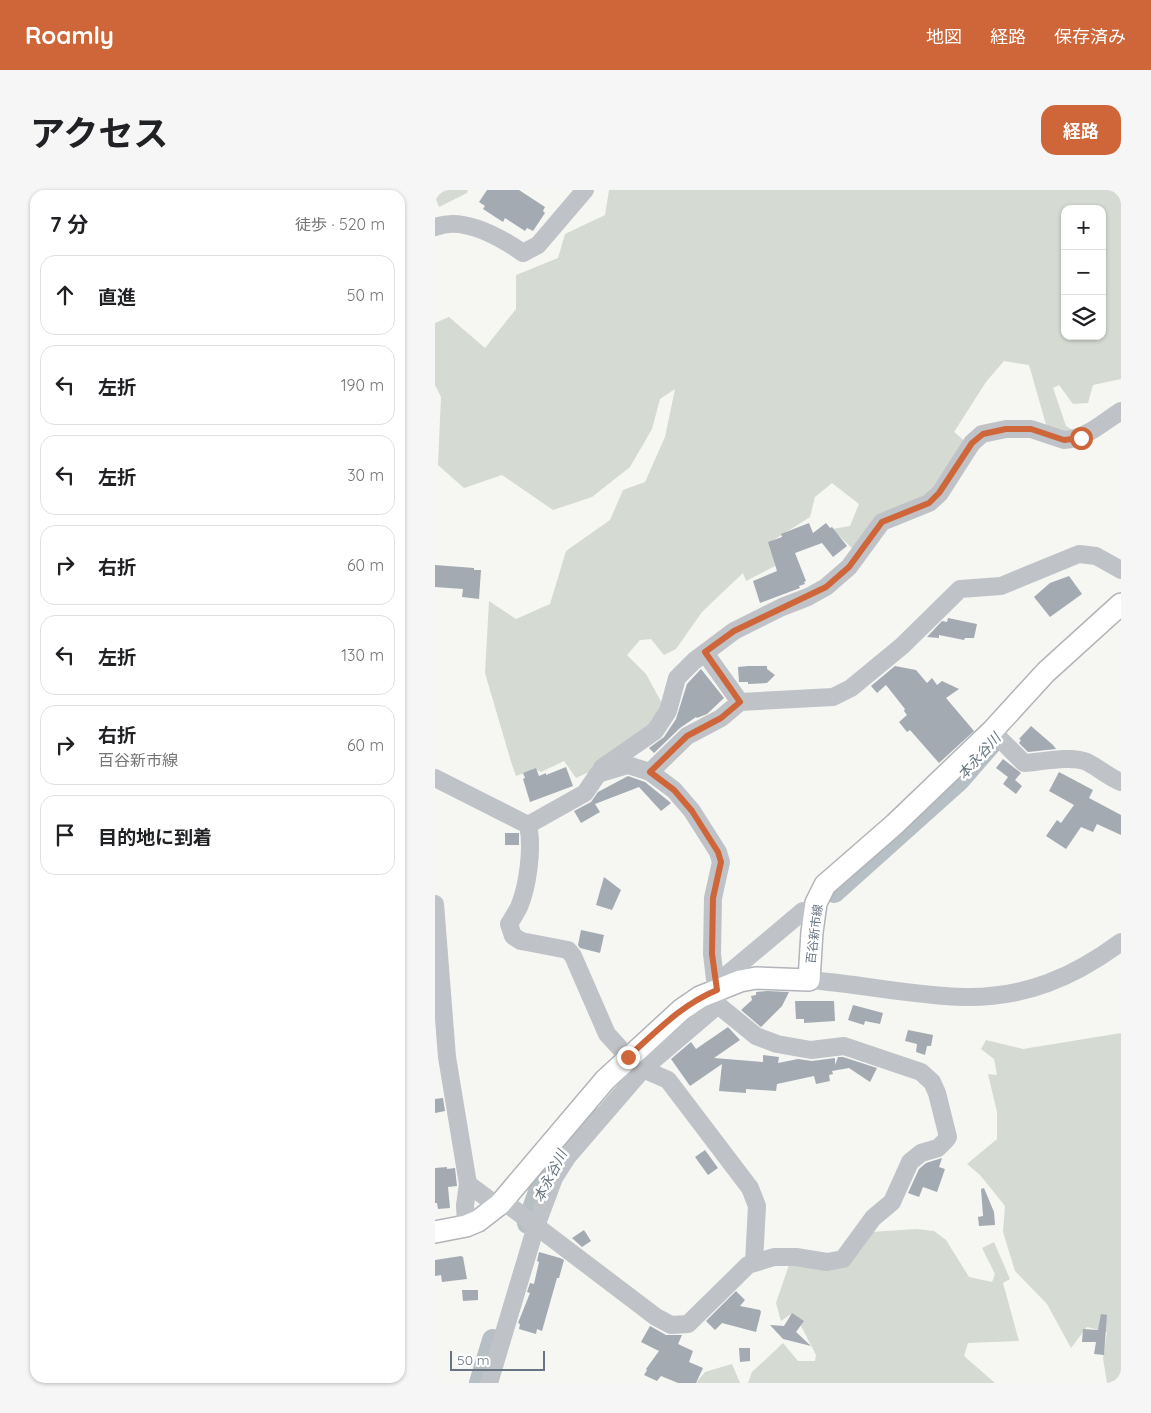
<!DOCTYPE html>
<html lang="ja">
<head>
<meta charset="utf-8">
<style>
  :root { --surface:#fff; --page:#f6f6f6; --text:#202124; --muted:#757577; --line:#e0e0e0; --accent:#ce663a }
  body { margin:0; font-family:Quicksand,"Noto Sans JP",sans-serif; background:var(--page); color:var(--text) }
  .controls { position:absolute; right:15px; top:15px; display:grid; overflow:hidden; border-radius:10px; box-shadow:0 1px 4px #0004 }
  .controls button { width:45px; height:45px; display:grid; place-items:center; padding:0; border:0; border-bottom:1px solid var(--line); background:var(--surface); color:var(--text); font:25px sans-serif }
  .scale { position:absolute; left:15px; bottom:12px; width:95px; box-sizing:border-box; padding-left:5px; border:2px solid #687481; border-top:0; font-size:14px; line-height:18px; white-space:nowrap; color:#687481; -webkit-text-stroke:4px #fff; paint-order:stroke }
  .stop { position:absolute; width:15px; height:15px; margin:-11px; border:4px solid #ce663a; border-radius:50%; background:#fff }
  .stop.end { background:#ce663a; border-color:#fff; box-shadow:0 1px 5px #0008 }
  .list { margin:0; padding:0; list-style:none }
  h2 { display:flex; justify-content:space-between; align-items:center; height:65px; margin:0; padding:0 20px; font-size:21px }
  h2 small { font-size:16px; font-weight:400; color:var(--muted) }
  .list li { display:grid; grid-template-columns:32px 1fr auto; gap:15px; align-items:center; box-sizing:border-box; height:80px; margin:0 10px 10px; padding:0 10px; border:1px solid var(--line); border-radius:15px }
  .list b { display:block; font-size:19px; white-space:nowrap }
  .list p { margin:0; font-size:16px; white-space:nowrap; color:var(--muted) }
  .list em { font-size:16px; font-style:normal; color:var(--muted) }
  .icon { flex:none; width:28px; height:28px; fill:none; stroke:currentColor; stroke-width:2; stroke-linecap:round; stroke-linejoin:round }
  .map { position:relative; flex:none; width:686px; height:1193px; overflow:hidden; border-radius:15px }
  header { display:flex; align-items:center; gap:30px; box-sizing:border-box; height:70px; padding:0 25px; background:var(--accent); color:#fff }
  header strong { font-size:24px }
  nav { display:flex; gap:28px; margin-inline-start:auto; font-size:18px }
  .intro { display:flex; align-items:center; justify-content:space-between; box-sizing:border-box; height:120px; padding:0 30px }
  h1 { margin:0; font-size:35px }
  .button { padding:12px 22px; border-radius:15px; background:var(--accent); color:#fff; font-size:18px; font-weight:700 }
  main { display:flex; gap:30px; padding:0 30px }
  aside { flex:1; background:var(--surface); border-radius:15px; box-shadow:0 1px 4px #0004 }
  .map>svg:first-child { display:block }
  .green { fill:#d5dad3; fill-rule:evenodd }
  .lines { fill:none; stroke-linecap:round; stroke-linejoin:round }
  .river { stroke:#b6bfc4; stroke-width:22 }
  .building { fill:#a4aab1 }
  .major-casing { stroke:#b1b4b8; stroke-width:24 }
  .minor { stroke:#bfc2c6; stroke-width:18 }
  .major { stroke:#fff; stroke-width:21 }
  .route { stroke:#ce663a; stroke-width:6 }
  .labels { text-anchor:middle; dominant-baseline:central; stroke-width:5; stroke-linejoin:round; paint-order:stroke }
  .street-label { font-size:12px; fill:#687481; stroke:#fff }
  .water-label { font-size:14px; font-style:italic; fill:#64757d; stroke:#fff }
</style>
</head>
<body>
<header>
<strong>Roamly</strong>
<nav><a>地図</a><a>経路</a><a>保存済み</a></nav>
</header>
<div class="intro"><h1>アクセス</h1><a class="button">経路</a></div>
<main>
<aside>
<h2>7 分<small>徒歩 · 520 m</small></h2>
<ul class="list">
<li><svg class="icon" aria-label="ahead" viewBox="0 0 24 24"><path d="M12 20V5M6 11l6-6 6 6"/></svg><div><b>直進</b></div><em>50 m</em></li>
<li><svg class="icon" aria-label="left" viewBox="0 0 24 24"><path d="M17 20v-9H6M10 6l-5 5 5 5"/></svg><div><b>左折</b></div><em>190 m</em></li>
<li><svg class="icon" aria-label="left" viewBox="0 0 24 24"><path d="M17 20v-9H6M10 6l-5 5 5 5"/></svg><div><b>左折</b></div><em>30 m</em></li>
<li><svg class="icon" aria-label="right" viewBox="0 0 24 24"><path d="M7 20v-9h11M14 6l5 5-5 5"/></svg><div><b>右折</b></div><em>60 m</em></li>
<li><svg class="icon" aria-label="left" viewBox="0 0 24 24"><path d="M17 20v-9H6M10 6l-5 5 5 5"/></svg><div><b>左折</b></div><em>130 m</em></li>
<li><svg class="icon" aria-label="right" viewBox="0 0 24 24"><path d="M7 20v-9h11M14 6l5 5-5 5"/></svg><div><b>右折</b><p>百谷新市線</p></div><em>60 m</em></li>
<li><svg class="icon" aria-label="arrive" viewBox="0 0 24 24"><path d="M6 21V4h12l-3 4 3 4H6"/></svg><div><b>目的地に到着</b></div></li>
</ul>
</aside>
<div class="map">
<svg width="686" height="1193" viewBox="0 0 686 1193">
  <rect width="100%" height="100%" fill="#f6f6f3"/>
  <!-- green -->
  <g class="green">
    <polygon points="0,0 33,0 32,3 4,17 0,7"/>
    <path d="M174,0H686V189L658,195L653,213L638,214L624,195L618,198L631,236L641,242L632,245L612,238L594,175L569,171L551,192L519,242L532,253L503,297L420,361L397,339L415,336L424,314L397,293L380,307L375,327L337,351L340,376L311,391L308,383L267,422L241,459L229,465L216,449L205,450L192,465L211,484L229,517L212,541L154,582L141,588L129,571L106,582L100,579L81,586L77,575L50,483L54,411L81,429L115,414L131,361L175,330L188,300L210,292L230,247L240,199L225,209L217,239L195,277L157,307L118,320L67,285L29,298L3,275L6,207L0,195V133L14,127L50,158L81,119V85L123,68L130,44L170,25ZM630,19H667V146H630Z"/>
    <polygon points="686,843 686,1193 672,1193 668,1168 672,1142 652,1137 636,1158 612,1114 580,1081 568,1042 570,1016 545,985 532,974 562,949 562,922 553,884 562,885 559,869 546,859 551,850 588,859"/>
    <polygon points="482,1039 499,1041 511,1050 534,1087 557,1092 560,1084 547,1058 559,1052 575,1089 568,1093 584,1151 533,1153 529,1166 560,1193 313,1193 317,1182 348,1153 363,1171 380,1171 381,1165 365,1134 356,1124 346,1131 341,1113 355,1072 386,1079 435,1042"/>
    <polygon points="297,1174 305,1193 261,1193 270,1182"/>
  </g>
  <g class="lines">
    <!-- river -->
    <g class="river">
      <polyline points="399,702 524,590 557,552"/>
      <polyline points="218,859 259,824"/>
      <polyline points="93,1033 105,999 123,963 156,927"/>
      <polyline points="45,1193 58,1150"/>
    </g>
  </g>
  <!-- building -->
  <g class="building">
    <polygon points="52,0 84,0 110,17 108,21 110,23 98,41 92,38 90,41 70,28 68,32 48,19 50,16 44,12"/>
    <polygon points="374,333 378,343 391,333 395,338 397,337 412,356 398,367 387,353 360,363 371,391 369,392 370,394 364,396 365,398 325,413 318,391 342,381 333,352 347,347 346,344"/>
    <polygon points="0,375 39,378 39,380 46,380 44,409 27,407 28,399 0,397"/>
    <polygon points="634,386 647,404 615,427 599,407 615,393"/>
    <polygon points="513,428 542,434 539,448 530,448 529,450 504,445 504,448 492,447 507,431 512,432"/>
    <polygon points="313,476 332,476 332,479 340,485 332,493 313,494 313,492 304,492 303,477"/>
    <polygon points="460,476 481,480 492,493 497,488 502,495 507,491 524,499 511,508 539,541 504,573 475,540 472,542 464,532 472,525 469,521 470,519 451,495 442,503 436,496"/>
    <polygon points="266,479 289,508 272,524 262,528 261,527 245,538 219,563 214,558 229,547 241,529 252,494"/>
    <polygon points="596,536 618,555 621,559 593,562 584,553 586,550 584,549"/>
    <polygon points="568,569 586,583 580,590 587,596 581,604 568,594 573,587 561,578"/>
    <polygon points="131,577 138,596 95,612 88,589 90,588 88,583 101,578 104,586 111,583 111,585"/>
    <polygon points="624,582 658,600 654,608 686,625 686,645 662,634 658,642 646,637 631,659 611,646 622,630 626,633 639,615 614,601"/>
    <polygon points="193,586 210,592 236,613 226,621 204,597 160,614 165,622 146,633 139,621 156,612 163,602"/>
    <rect x="70" y="643" width="14" height="12"/>
    <polygon points="169,687 186,700 177,720 161,715"/>
    <polygon points="146,740 169,745 165,763 145,758 143,755"/>
    <polygon points="332,801 354,802 347,816 326,837 306,820 317,810 316,806 321,805 321,802"/>
    <polygon points="360,811 399,811 400,831 369,833 369,829 361,829"/>
    <polygon points="418,815 448,823 445,834 430,831 429,835 413,830"/>
    <polygon points="293,837 305,850 279,868 328,872 328,865 344,867 343,873 363,869 377,871 400,868 400,875 403,867 408,867 442,878 435,892 414,878 397,881 398,884 394,885 395,891 381,894 379,886 342,894 341,901 311,899 311,903 284,901 287,874 255,896 236,869 256,852 261,859"/>
    <polygon points="473,840 498,845 496,856 492,856 490,865 481,862 482,854 470,851"/>
    <polygon points="8,908 10,921 0,923 0,909"/>
    <polygon points="270,960 283,978 273,985 260,967"/>
    <polygon points="507,968 504,977 510,979 502,1002 488,997 484,1007 473,1003 484,979 491,973"/>
    <polygon points="12,977 12,979 20,978 22,996 13,997 15,1018 3,1019 2,1013 0,1013 0,978"/>
    <polygon points="549,998 559,1022 560,1035 544,1036 543,1027 548,1026 546,999"/>
    <polygon points="149,1040 156,1051 147,1057 137,1048"/>
    <polygon points="104,1062 125,1068 129,1070 124,1088 122,1088 107,1141 102,1139 101,1144 84,1139 85,1134 83,1133 95,1103 92,1102 95,1093 99,1094 104,1072 102,1071"/>
    <polygon points="26,1066 28,1067 32,1089 7,1092 6,1085 0,1086 0,1070"/>
    <polygon points="27,1100 43,1100 43,1110 28,1111"/>
    <polygon points="301,1101 310,1110 305,1116 325,1120 326,1122 321,1142 287,1133 280,1140 271,1131"/>
    <polygon points="357,1123 369,1131 361,1142 376,1156 348,1149 335,1135 349,1136"/>
    <polygon points="666,1124 672,1125 669,1165 659,1164 661,1152 647,1152 648,1139 663,1140"/>
    <polygon points="215,1136 231,1145 247,1145 243,1154 258,1161 254,1172 268,1178 261,1193 243,1193 226,1186 222,1191 209,1185 212,1180 211,1179 224,1161 206,1152"/>
    <polygon points="304,1158 315,1158 315,1171 305,1172"/>
  </g>
  <g class="lines">
    <!-- major casing -->
    <g class="major-casing">
      <polyline id="major" points="0,1042 31,1036 43,1031 65,1014 170,890 246,820 265,807 305,791 321,788 374,790 377,742 381,713 390,695 460,634 557,541 611,482 686,414"/>
    </g>
    <!-- minor -->
    <g class="minor">
      <path d="M0,37C28,26 65,47 88,63L103,55L150,0"/>
      <polyline points="270,463 305,512"/>
      <path d="M557,541L589,573C606,572 636,565 652,572C664,578 673,587 686,592"/>
      <path d="M167,578L220,541L233,521L242,488L259,471L299,441L347,417L373,407L391,397L414,377L447,332L494,313L505,303L537,253L547,244L571,239H596L629,250C651,249 668,232 686,221"/>
      <polyline points="215,582 252,546 286,528 305,512 398,507 416,498 467,456 525,399 566,396 644,364 661,366 686,380"/>
      <path d="M0,588L93,635C98,657 93,696 84,717C81,723 77,729 74,734L78,746L86,751L133,760L138,766L172,844L193,867L208,879L233,890L315,998L322,1016L319,1072"/>
      <polyline points="0,714 12,867 33,994 30,1015 31,1036"/>
      <path d="M374,790C426,794 478,806 530,807C590,808 639,787 686,752"/>
      <polyline points="281,794 368,721 380,722"/>
      <polyline points="33,994 56,1011 76,1017 221,1127 236,1135 253,1134 313,1075 339,1067 361,1067 392,1072 408,1069 438,1028 457,1012 475,972 486,963 503,958 510,951 513,947 502,903 497,892 486,882 409,856 376,860 342,854 321,846 283,815 277,764 278,708 286,672 283,662 257,621 239,600 215,582 193,575 163,584 150,603 93,635"/>
      <polyline points="54,1193 101,1036 119,988 133,966 208,879 283,815"/>
    </g>
    <!-- major -->
    <use href="#major" class="major"/>
  </g>
  <g class="lines">
    <!-- route -->
    <path class="route" d="M193,867C222,841 246,815 282,800L277,764L278,708L286,672L283,662L257,621L239,600L215,582L252,546L286,528L305,512L270,462L299,441L391,397L414,377L447,332L494,313L504,303L537,253L548,244L571,239H596L629,250L646,248"/>
  </g>
  <g class="labels">
    <!-- street labels -->
    <g class="street-label">
      <text transform="translate(379 744) rotate(-83)">百谷新市線</text>
    </g>
    <!-- water labels -->
    <g class="water-label">
      <text transform="translate(544 566) rotate(-48)">本永谷川</text>
      <text transform="translate(115 986) rotate(-63)">本永谷川</text>
    </g>
  </g>
</svg>
<div class="controls">
<button>+</button>
<button>−</button>
<button><svg class="icon" aria-label="layers" viewBox="0 0 24 24"><path d="M12 4l9 5-9 5-9-5zM3 14l9 5 9-5"/></svg></button>
</div>
<div class="scale">50 m</div>
<div class="stop" style="left:646px;top:248px"></div>
<div class="stop end" style="left:193px;top:867px"></div>
</div>
</main>
</body>
</html>
